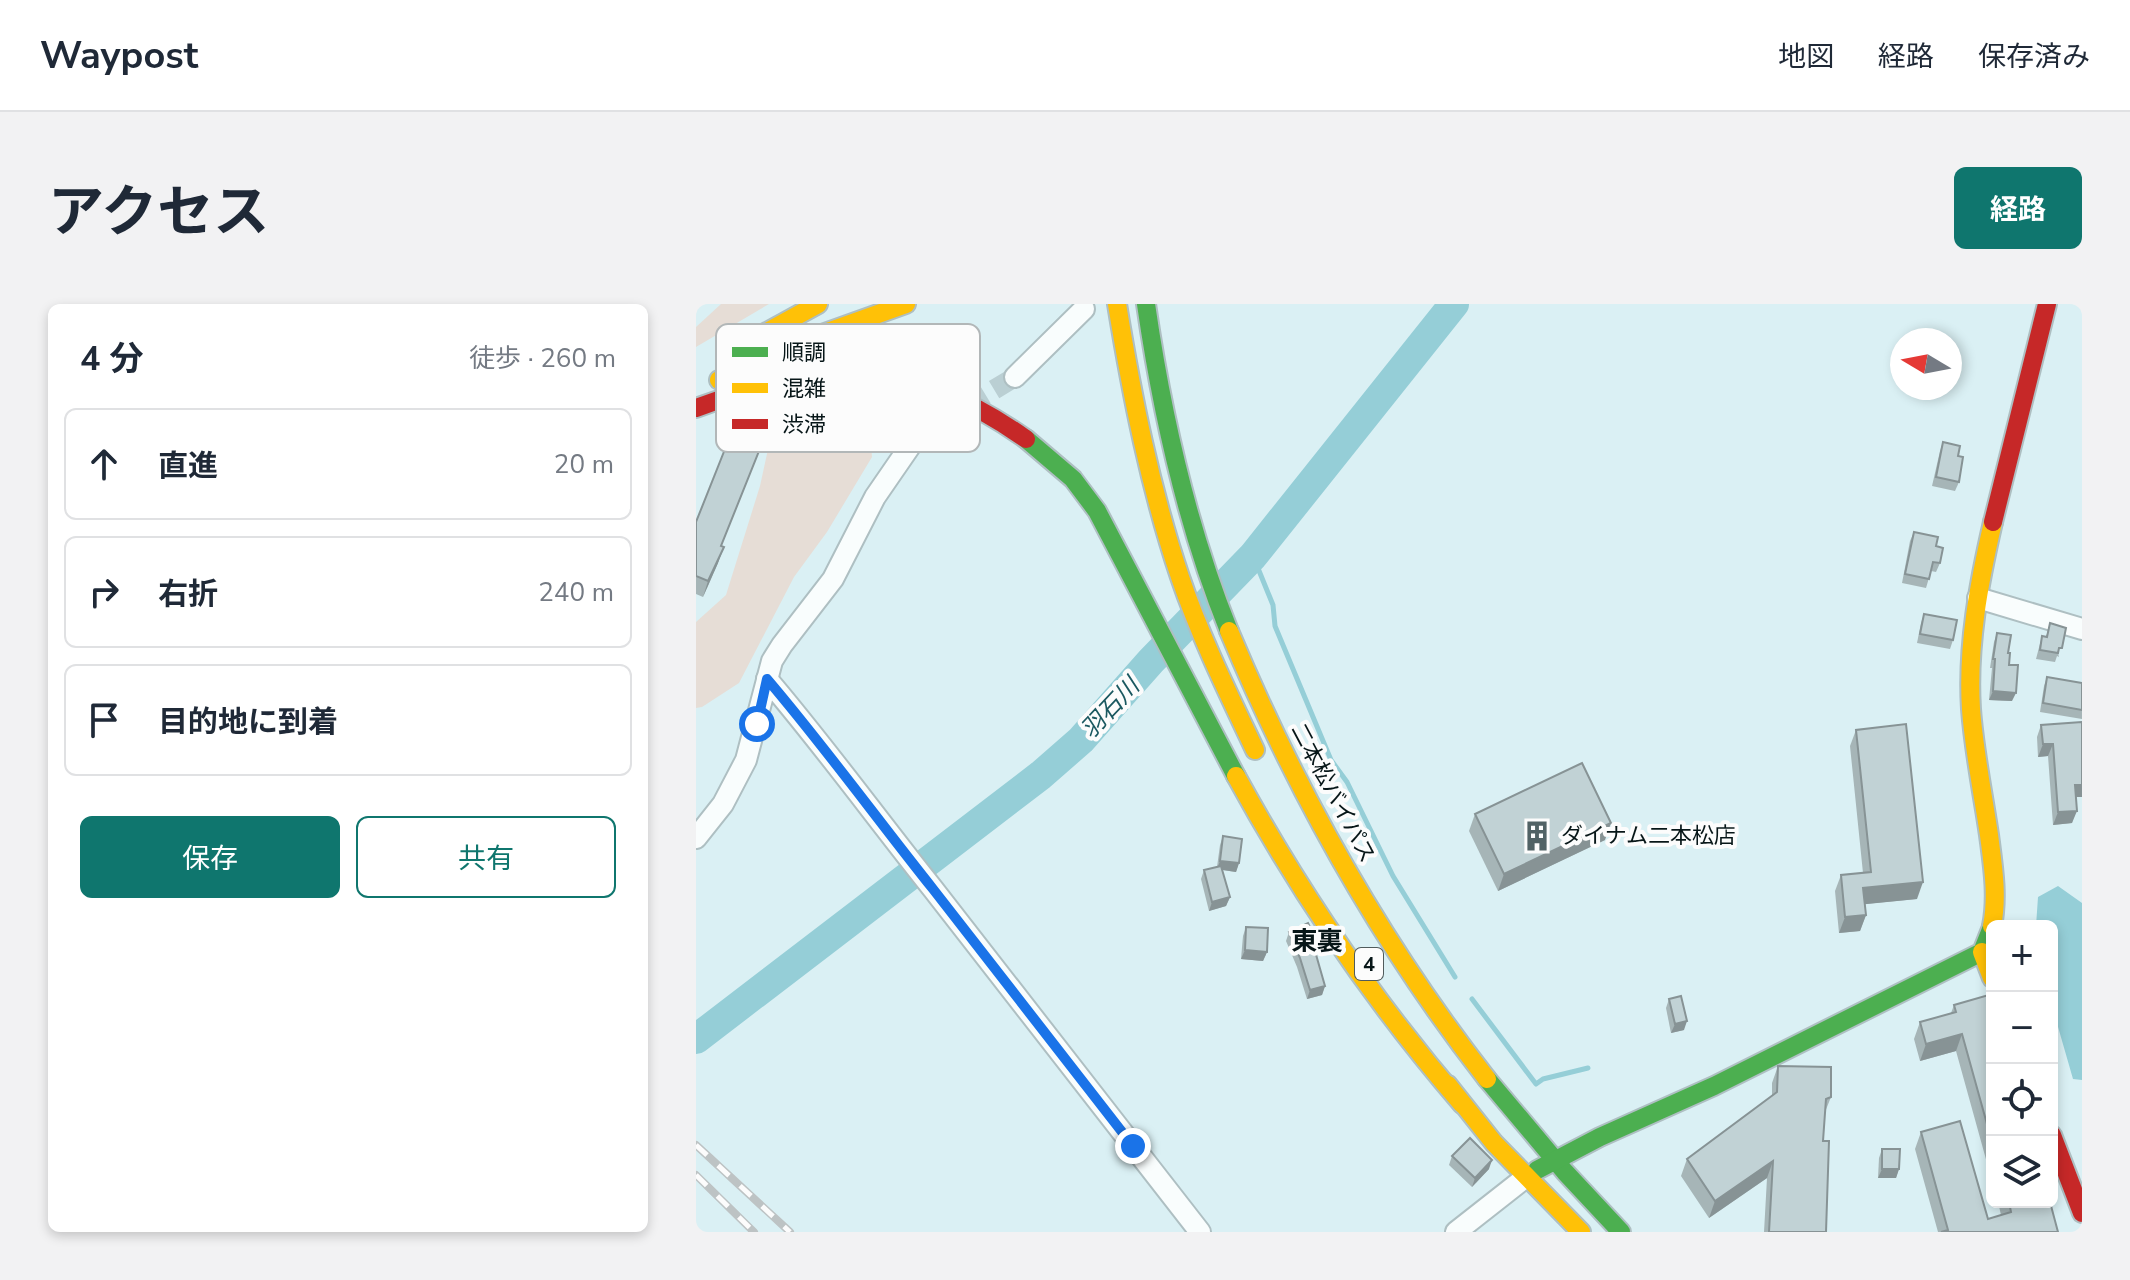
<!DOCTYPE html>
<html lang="ja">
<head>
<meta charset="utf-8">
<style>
  :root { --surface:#fff; --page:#f2f2f3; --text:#1f2937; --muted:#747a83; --line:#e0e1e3; --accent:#0f766e }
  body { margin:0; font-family:"Nunito Sans","Noto Sans JP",sans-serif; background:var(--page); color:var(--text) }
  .controls { position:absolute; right:24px; bottom:24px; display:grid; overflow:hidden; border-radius:12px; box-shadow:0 4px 12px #0003 }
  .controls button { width:72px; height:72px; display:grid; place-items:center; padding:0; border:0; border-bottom:2px solid var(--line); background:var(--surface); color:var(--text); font:40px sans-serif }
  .compass { position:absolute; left:1194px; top:24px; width:72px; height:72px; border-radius:50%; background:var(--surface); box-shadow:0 4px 12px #0003; rotate:280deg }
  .stop { position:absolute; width:24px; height:24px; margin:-18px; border:6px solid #1a73e8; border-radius:50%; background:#fff }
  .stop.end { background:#1a73e8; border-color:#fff; box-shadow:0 2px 8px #0008 }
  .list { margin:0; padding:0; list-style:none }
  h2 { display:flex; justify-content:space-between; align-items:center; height:104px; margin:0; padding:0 32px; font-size:34px }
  h2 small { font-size:26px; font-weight:400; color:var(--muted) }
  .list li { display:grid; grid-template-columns:52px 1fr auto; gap:24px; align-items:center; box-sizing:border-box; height:112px; margin:0 16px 16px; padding:0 16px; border:2px solid var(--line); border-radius:12px }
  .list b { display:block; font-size:30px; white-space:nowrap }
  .list em { font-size:26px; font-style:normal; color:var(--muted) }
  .actions { display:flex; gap:16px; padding:24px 32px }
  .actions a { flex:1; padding:18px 0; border:2px solid var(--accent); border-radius:12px; text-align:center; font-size:28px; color:var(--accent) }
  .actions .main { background:var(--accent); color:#fff }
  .icon { flex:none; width:44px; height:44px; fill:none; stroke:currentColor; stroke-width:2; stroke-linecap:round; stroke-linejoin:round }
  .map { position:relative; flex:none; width:1386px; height:928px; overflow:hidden; border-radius:12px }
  header { display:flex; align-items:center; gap:48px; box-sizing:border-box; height:112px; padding:0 40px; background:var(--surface); border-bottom:2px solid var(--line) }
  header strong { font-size:38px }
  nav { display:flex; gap:44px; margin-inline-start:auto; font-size:28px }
  .intro { display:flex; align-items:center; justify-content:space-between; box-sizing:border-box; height:192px; padding:0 48px }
  h1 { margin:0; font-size:56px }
  .button { padding:20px 36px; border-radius:12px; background:var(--accent); color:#fff; font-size:28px; font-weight:700 }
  main { display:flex; gap:48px; padding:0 48px }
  aside { flex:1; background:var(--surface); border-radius:12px; box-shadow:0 4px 12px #0003 }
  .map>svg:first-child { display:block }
  .green { fill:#e6ddd6 }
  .water { fill:#95ced7 }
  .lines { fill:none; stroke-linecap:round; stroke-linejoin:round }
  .stream { stroke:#95ced7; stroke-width:5 }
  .river { stroke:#95ced7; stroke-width:30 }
  .street-tunnel { stroke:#bacfd3; stroke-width:20; stroke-dasharray:20 10; stroke-linecap:butt }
  .street-casing { stroke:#aebfc2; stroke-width:24 }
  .fast-casing { stroke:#aebfc2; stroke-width:22 }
  .slow-casing { stroke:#aebfc2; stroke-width:22 }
  .jam-casing { stroke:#aebfc2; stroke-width:22 }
  .street { stroke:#f9fdfd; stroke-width:20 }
  .fast { stroke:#4caf50; stroke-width:18 }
  .slow { stroke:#ffc107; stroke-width:18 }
  .jam { stroke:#c62828; stroke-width:18 }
  .rail-casing { stroke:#bdc3c4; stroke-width:8 }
  .rail { stroke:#fcfcfc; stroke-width:5; stroke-dasharray:15; stroke-linecap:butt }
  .wall { fill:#a6b5b7 }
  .shaded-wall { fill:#879395 }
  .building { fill:#c1d2d5; stroke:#879395; stroke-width:2 }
  .route { stroke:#1a73e8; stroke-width:10 }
  .labels { text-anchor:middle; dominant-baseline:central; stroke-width:8; stroke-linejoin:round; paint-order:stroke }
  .shield { fill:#fcfcfc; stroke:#505b5c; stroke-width:2 }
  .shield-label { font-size:20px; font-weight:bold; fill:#071618 }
  .street-label { font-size:22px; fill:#071618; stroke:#fcfcfc }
  .poi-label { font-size:22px; fill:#071618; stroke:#fcfcfc; text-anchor:start }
  .water-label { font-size:24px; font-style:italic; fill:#1a5860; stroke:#fcfcfc }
  .quarter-label { font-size:26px; font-weight:bold; fill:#071618; stroke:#fcfcfc }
  .key { fill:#fcfcfc; stroke:#b2b7b8; stroke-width:2 }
  .key-label { font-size:22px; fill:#071618 }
</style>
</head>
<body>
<header>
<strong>Waypost</strong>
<nav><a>地図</a><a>経路</a><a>保存済み</a></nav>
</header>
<div class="intro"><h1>アクセス</h1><a class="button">経路</a></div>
<main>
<aside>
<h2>4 分<small>徒歩 · 260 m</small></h2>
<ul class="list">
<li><svg class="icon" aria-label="ahead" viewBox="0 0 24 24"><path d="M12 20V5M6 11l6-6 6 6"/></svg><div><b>直進</b></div><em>20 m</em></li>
<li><svg class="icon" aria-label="right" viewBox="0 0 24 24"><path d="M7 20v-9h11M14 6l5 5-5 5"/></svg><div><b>右折</b></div><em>240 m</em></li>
<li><svg class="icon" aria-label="arrive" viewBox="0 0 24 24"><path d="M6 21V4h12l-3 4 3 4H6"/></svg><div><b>目的地に到着</b></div></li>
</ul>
<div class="actions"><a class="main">保存</a><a>共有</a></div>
</aside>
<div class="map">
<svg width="1386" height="928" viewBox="0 0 1386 928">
  <rect width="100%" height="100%" fill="#daf0f4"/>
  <!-- green -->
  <g class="green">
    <polygon points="25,0 73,0 0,43 0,23"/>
    <polygon points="117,102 152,105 168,114 174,128 176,153 131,228 98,273 43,379 6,403 0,404 0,318 30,291 64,182 74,136 91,109"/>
  </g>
  <!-- water -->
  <polygon class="water" points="1362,582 1386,599 1386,776 1377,775 1356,702 1356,622 1340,622 1342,593"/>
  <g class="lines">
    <!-- stream -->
    <g class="stream">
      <polyline points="557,252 577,301 579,322 635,456 651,478 697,572 759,673"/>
      <polyline points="776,695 840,780 847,775 892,764"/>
    </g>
    <!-- river -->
    <polyline class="river" points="0,735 345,471 385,436 455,357 557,252 758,0"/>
    <!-- street-tunnel -->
    <polyline class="street-tunnel" points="221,132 319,73"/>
    <!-- street casing -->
    <g class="street-casing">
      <g id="street">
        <polyline points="319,73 388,5"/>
        <polyline points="1282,294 1386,325"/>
        <path d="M71,375C129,443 181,515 237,585L504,928"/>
        <polyline points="0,534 27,500 50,456 76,357 86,341 137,275 179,193 221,132"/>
        <polyline points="760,928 830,873"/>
      </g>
    </g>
    <!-- fast casing -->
    <g class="fast-casing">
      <g id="fast">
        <path d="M450,0C466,111 491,223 533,327"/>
        <polyline points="330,135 377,175 401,207 540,472"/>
        <polyline points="791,775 869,868 925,928"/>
        <polyline points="841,866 904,833 1018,782 1286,648 1296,623"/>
      </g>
    </g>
    <!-- slow casing -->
    <g class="slow-casing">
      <g id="slow">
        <path d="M421,0C436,92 454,184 484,273C504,332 532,389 559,446"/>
        <polyline points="40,45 122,0"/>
        <polyline points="23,76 109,36 210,0"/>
        <path d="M533,327C600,487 684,638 791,775"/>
        <path d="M540,472C604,589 679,699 766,800"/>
        <path d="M1296,622C1302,592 1297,562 1293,531C1287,490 1278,447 1275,405C1271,342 1283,279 1297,218"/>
        <polyline points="1286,648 1296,674"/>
        <polyline points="752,781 798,839 885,928"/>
      </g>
    </g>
    <!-- jam casing -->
    <g class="jam-casing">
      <g id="jam">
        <path d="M0,104C128,57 215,54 330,135"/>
        <polyline points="1297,218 1351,0"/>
        <polyline points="1356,831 1386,909"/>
      </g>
    </g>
    <!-- street -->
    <use href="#street" class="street"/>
    <!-- fast -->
    <use href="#fast" class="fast"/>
    <!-- slow -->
    <use href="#slow" class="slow"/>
    <!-- jam -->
    <use href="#jam" class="jam"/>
    <!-- rail casing -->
    <g class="rail-casing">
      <g id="rail">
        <polyline points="0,841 94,928"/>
        <polyline points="0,871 58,928"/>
      </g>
    </g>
    <!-- rail -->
    <use href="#rail" class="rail"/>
  </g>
  <!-- wall -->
  <g class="wall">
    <polygon points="1247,138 1262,152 1263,178 1259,187 1236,182 1244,147"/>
    <polygon points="0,218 26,243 22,259 7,293 0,290"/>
    <polygon points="1218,228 1240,242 1244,259 1240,268 1235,267 1230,284 1206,279 1214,237"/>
    <polygon points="1228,310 1257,336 1254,345 1221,339 1225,319"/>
    <polygon points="1354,319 1363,353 1361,352 1359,358 1340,355 1346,332 1350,333"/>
    <polygon points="1301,329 1312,349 1316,397 1293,396 1296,364 1294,364 1298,338"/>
    <polygon points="1351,373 1386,379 1386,415 1344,408 1348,382"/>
    <polygon points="1345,421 1386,493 1380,493 1376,519 1357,521 1352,452 1342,453 1341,433"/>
    <polygon points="1160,426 1221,595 1169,600 1170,611 1164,627 1143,629 1139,587 1145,571 1167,569 1154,442"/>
    <polygon points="779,510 909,536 802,587 773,527"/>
    <polygon points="527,532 543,559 540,568 526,566 534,593 530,602 513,607 505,575 508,566 521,563 524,541"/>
    <polygon points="550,623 571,648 567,657 545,655 547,632"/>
    <polygon points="593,628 621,654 629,682 626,691 611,695 601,663 590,637"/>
    <polygon points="1296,690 1296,877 1260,747 1224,757 1218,735 1224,718 1255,709 1258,701"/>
    <polygon points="973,695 988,726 975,729 970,704"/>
    <polygon points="1082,762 1135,793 1129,808 1127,837 1130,928 1068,928 1071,874 1013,914 985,872 991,855 1076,792 1076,779"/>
    <polygon points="1225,828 1292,915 1305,911 1302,898 1354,898 1362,928 1242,928 1219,845"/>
    <polygon points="1186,845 1203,865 1200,874 1182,874 1183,854"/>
    <polygon points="756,852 793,865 776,883 753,861"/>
  </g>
  <!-- shaded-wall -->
  <g class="shaded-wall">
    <polygon points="28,243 22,259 7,293 12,277"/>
    <polygon points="1297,387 1320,389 1316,397 1293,396"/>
    <polygon points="1347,440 1357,440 1352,452 1342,453"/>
    <polygon points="1379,481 1386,481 1386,493 1374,493"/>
    <polygon points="1381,507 1376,519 1357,521 1362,508"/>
    <polygon points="915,519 909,536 802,587 808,570"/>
    <polygon points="524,557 543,559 540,568 521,565"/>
    <polygon points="1227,578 1221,595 1161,601 1167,584"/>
    <polygon points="534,593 530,602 513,607 516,598"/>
    <polygon points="1170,611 1164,627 1143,629 1149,613"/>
    <polygon points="549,646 571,648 567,657 545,655"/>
    <polygon points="629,682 626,691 611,695 614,686"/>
    <polygon points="991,717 988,726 975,729 979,720"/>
    <polygon points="1266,730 1260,747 1224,757 1230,740"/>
    <polygon points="796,856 793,865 776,883 779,874"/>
    <polygon points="1077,857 1071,874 1013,914 1019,897"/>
    <polygon points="1186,865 1203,865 1200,874 1182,874"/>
  </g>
  <!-- building -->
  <g class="building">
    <polygon points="35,130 65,142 25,242 28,243 12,277 0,272 0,218"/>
    <polygon points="1247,138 1264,142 1262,152 1267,153 1263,178 1240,173"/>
    <polygon points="1218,228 1242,233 1240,242 1247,244 1244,259 1237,258 1233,275 1209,270"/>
    <polygon points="1228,310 1261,316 1257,336 1224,330"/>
    <polygon points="1354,319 1370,324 1366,344 1363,344 1362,349 1344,346 1346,332 1351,333"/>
    <polygon points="1301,329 1315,331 1312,349 1314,349 1313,361 1322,361 1320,389 1297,387 1299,355 1297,355"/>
    <polygon points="1351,373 1386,379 1386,406 1347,399"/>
    <polygon points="1386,418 1386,481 1379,481 1381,507 1362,508 1357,440 1347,440 1345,421"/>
    <polygon points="1210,420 1227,578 1167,584 1170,611 1149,613 1145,571 1175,568 1160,426"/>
    <polygon points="886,459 915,519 808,570 779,510"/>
    <polygon points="527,532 546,535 543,559 524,557"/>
    <polygon points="525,562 534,593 516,598 508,566"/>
    <polygon points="612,619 624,645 619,647 629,682 614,686 604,654 593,628"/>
    <polygon points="550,623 572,624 571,648 549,646"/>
    <polygon points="1296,690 1296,838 1266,730 1230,740 1224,718 1260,708 1258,701"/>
    <polygon points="985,692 991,717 979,720 973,695"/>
    <polygon points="1082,762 1135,763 1135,793 1130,795 1127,837 1133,837 1130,928 1073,928 1077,857 1019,897 991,855 1081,788"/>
    <polygon points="1264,817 1292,915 1315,908 1313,898 1354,898 1362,928 1245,928 1252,926 1225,828"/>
    <polygon points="774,834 796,856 779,874 756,852"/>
    <polygon points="1186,845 1204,845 1203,865 1186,865"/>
  </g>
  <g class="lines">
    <!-- route -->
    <path class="route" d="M61,420L71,375C129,443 181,515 237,585L437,842"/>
  </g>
  <!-- icons -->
  <defs>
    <g id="building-bare" transform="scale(2.4)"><path d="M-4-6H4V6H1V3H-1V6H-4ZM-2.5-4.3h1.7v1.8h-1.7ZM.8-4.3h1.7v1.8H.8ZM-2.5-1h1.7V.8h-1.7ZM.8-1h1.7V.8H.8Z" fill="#516265" stroke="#fcfcfc" stroke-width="2.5" paint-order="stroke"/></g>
  </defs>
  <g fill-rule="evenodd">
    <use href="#building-bare" x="841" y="532"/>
  </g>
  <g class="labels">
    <!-- shield labels -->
    <rect class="shield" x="659" y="644" width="28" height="32" rx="6"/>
    <g class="shield-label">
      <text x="673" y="660">4</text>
    </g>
    <!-- street labels -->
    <g class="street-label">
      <text transform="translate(637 489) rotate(62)">二本松バイパス</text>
    </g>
    <!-- poi labels -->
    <g class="poi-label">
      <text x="865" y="532">ダイナム二本松店</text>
    </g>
    <!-- water labels -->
    <g class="water-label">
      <text transform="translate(414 404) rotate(-47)">羽石川</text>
    </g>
    <!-- quarter labels -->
    <g class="quarter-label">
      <text x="621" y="637">東裏</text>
    </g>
  </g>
  <!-- legend -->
  <rect x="20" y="20" width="264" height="128" rx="12" class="key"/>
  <rect x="36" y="43" width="36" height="10" fill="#4caf50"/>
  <rect x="36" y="79" width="36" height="10" fill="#ffc107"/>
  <rect x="36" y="115" width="36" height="10" fill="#c62828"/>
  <g class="key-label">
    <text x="86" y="56">順調</text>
    <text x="86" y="92">混雑</text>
    <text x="86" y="128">渋滞</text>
  </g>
</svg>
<div class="controls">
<button>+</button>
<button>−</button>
<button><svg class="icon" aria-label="locate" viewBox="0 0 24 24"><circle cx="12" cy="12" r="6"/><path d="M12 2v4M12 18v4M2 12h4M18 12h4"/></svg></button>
<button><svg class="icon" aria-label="layers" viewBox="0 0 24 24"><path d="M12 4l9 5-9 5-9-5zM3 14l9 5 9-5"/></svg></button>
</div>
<svg class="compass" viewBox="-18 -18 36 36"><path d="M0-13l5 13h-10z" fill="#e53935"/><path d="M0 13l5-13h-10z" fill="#747a83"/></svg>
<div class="stop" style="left:61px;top:420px"></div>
<div class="stop end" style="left:437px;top:842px"></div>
</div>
</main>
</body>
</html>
